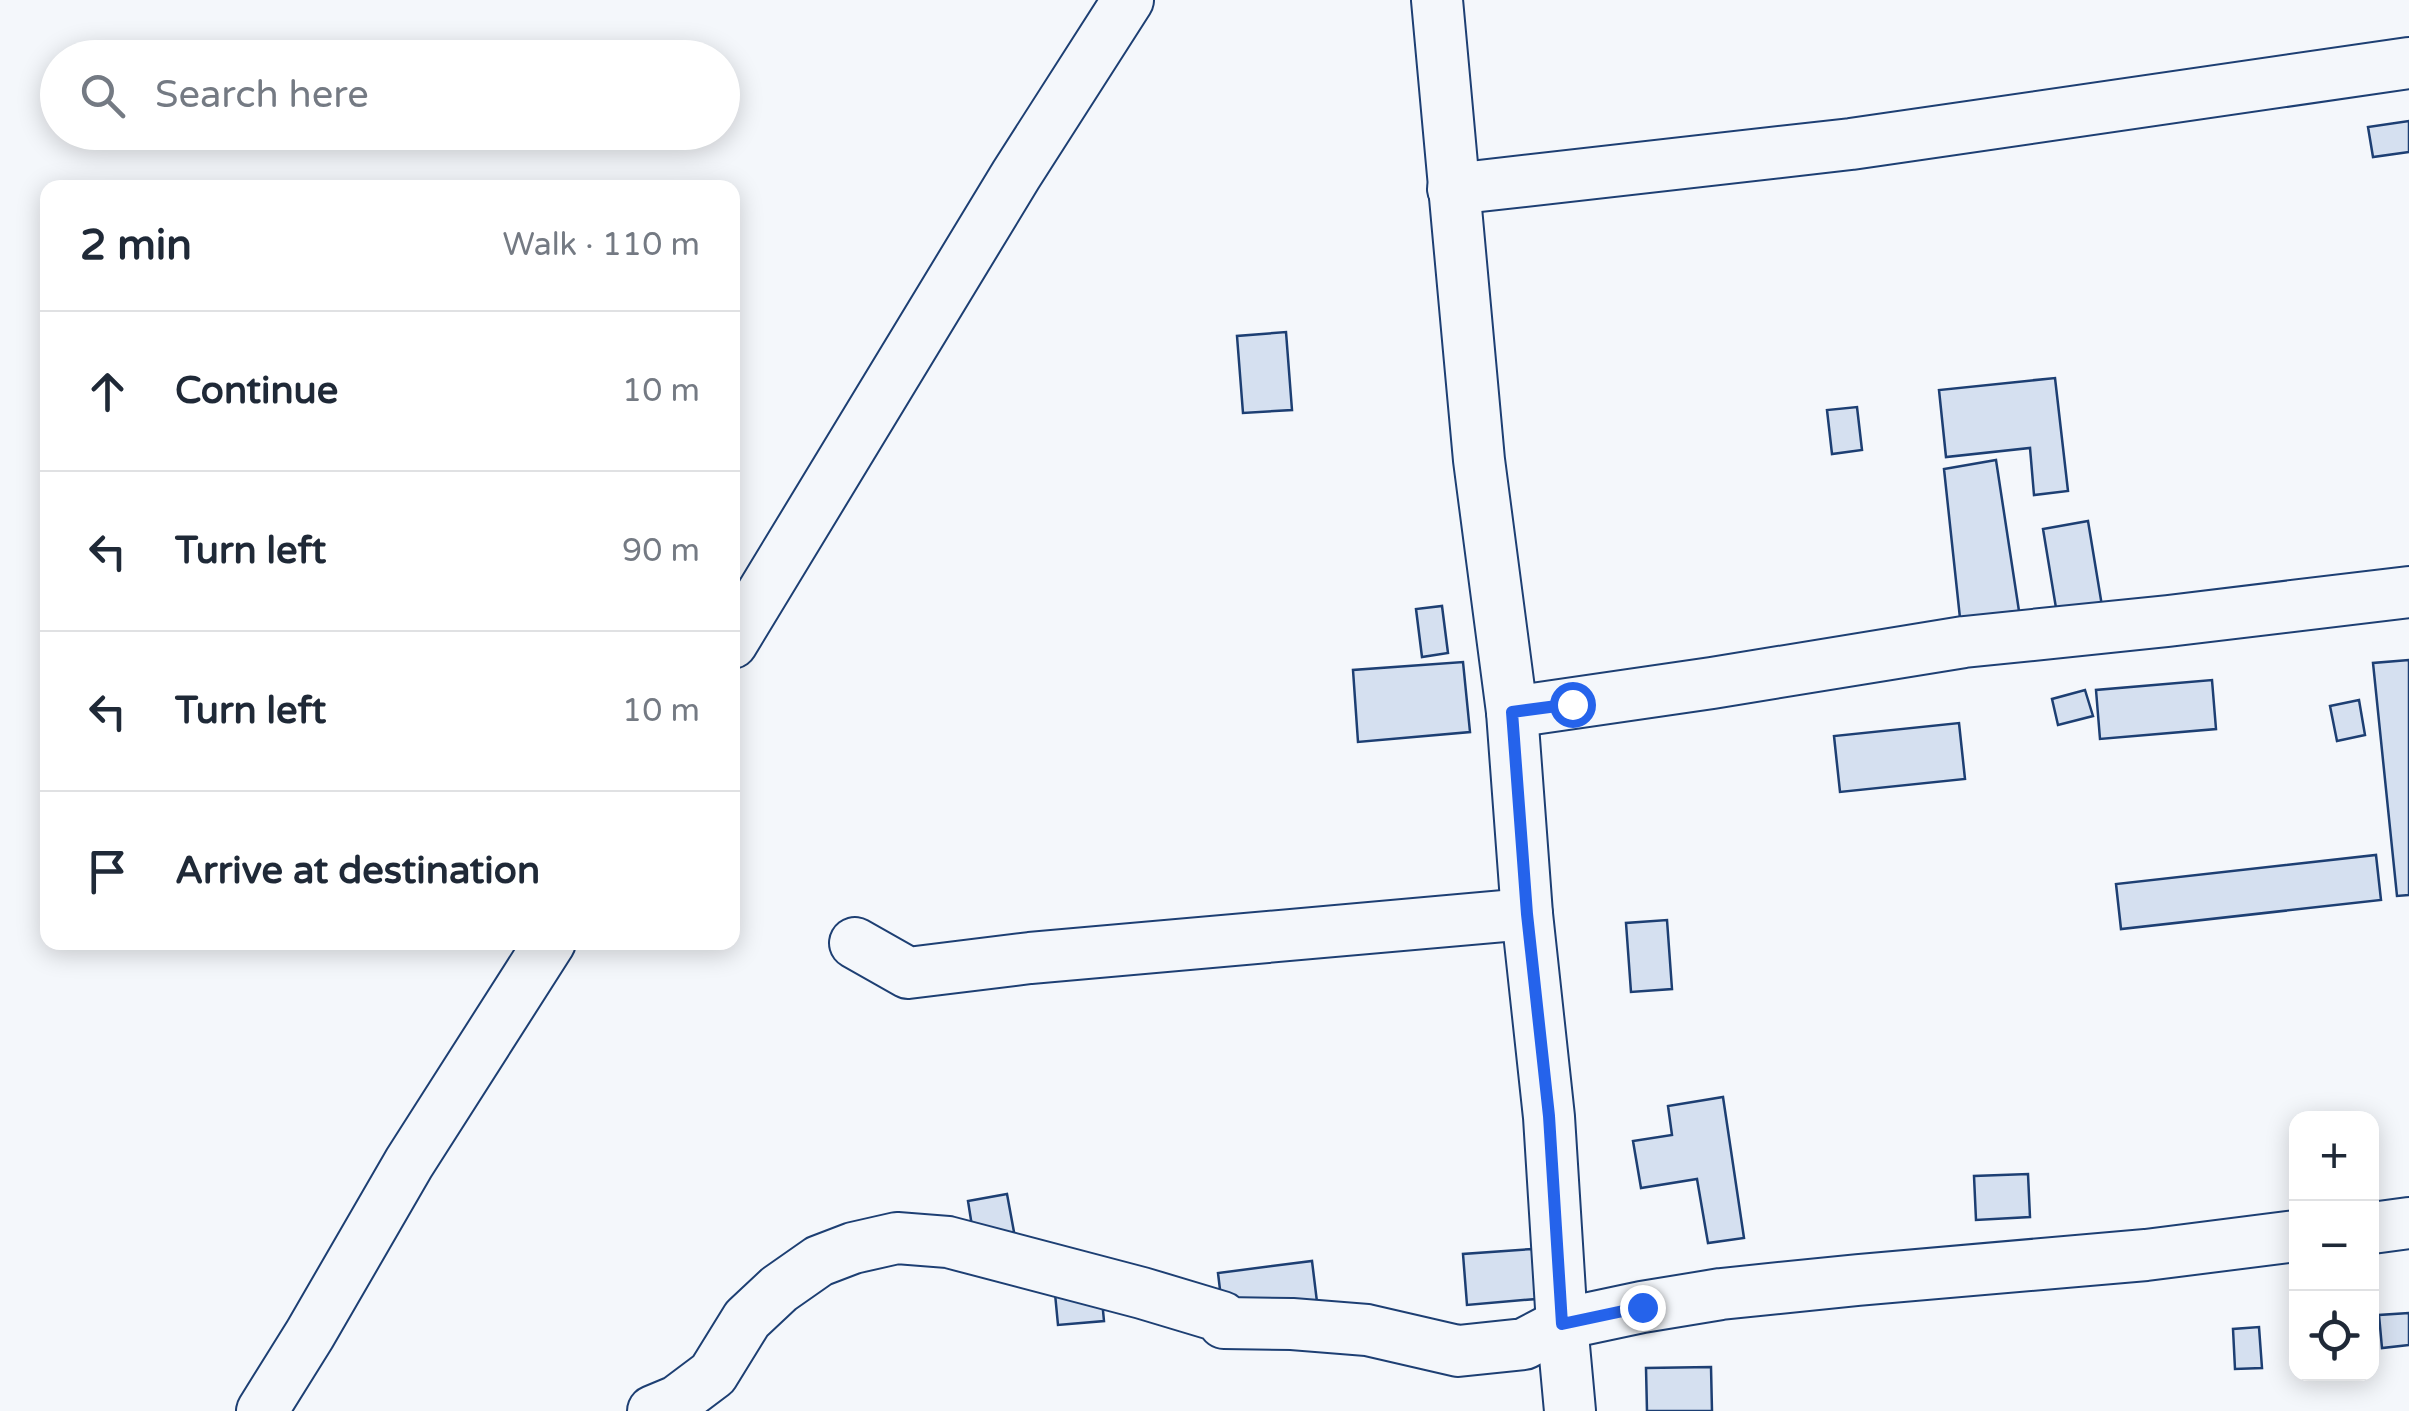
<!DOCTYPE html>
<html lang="en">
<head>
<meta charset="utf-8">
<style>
  :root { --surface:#fff; --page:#f6f6f7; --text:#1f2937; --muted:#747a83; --line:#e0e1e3 }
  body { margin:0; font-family:"Varela Round",sans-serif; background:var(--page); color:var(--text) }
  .controls { position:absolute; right:30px; bottom:30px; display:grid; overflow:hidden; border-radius:20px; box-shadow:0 5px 25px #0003 }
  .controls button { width:90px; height:90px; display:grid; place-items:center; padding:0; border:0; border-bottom:2px solid var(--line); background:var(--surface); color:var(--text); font:50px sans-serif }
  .stop { position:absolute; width:30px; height:30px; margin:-22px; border:8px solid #2563eb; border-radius:50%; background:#fff }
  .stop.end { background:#2563eb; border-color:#fff; box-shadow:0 2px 10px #0008 }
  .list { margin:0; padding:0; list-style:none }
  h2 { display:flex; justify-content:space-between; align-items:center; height:130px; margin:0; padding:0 40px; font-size:42px }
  h2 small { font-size:32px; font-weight:400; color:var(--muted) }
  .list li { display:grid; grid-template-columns:65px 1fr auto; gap:30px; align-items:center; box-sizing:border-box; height:160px; padding:0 40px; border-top:2px solid var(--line) }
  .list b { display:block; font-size:38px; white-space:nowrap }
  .list em { font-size:32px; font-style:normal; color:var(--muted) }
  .icon { flex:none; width:55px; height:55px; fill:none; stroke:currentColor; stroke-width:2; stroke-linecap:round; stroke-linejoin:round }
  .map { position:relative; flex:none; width:2409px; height:1411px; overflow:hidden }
  .search { position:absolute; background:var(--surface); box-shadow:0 5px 25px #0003; left:40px; top:40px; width:700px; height:110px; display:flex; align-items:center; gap:25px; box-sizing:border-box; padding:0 35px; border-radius:55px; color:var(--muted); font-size:38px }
  .panel { position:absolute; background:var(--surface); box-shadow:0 5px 25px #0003; left:40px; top:180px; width:700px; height:770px; border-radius:20px }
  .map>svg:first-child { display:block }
  .building { fill:#d5e0f0; stroke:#1d3f73; stroke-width:2.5 }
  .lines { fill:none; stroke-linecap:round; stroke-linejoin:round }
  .minor-casing { stroke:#1d3f73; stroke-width:54 }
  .minor { stroke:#f4f7fb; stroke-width:50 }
  .route { stroke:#2563eb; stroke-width:12 }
</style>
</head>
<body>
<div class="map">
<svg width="2409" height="1411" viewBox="0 0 2409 1411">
  <rect width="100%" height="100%" fill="#f4f7fb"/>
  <!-- building -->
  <g class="building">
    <polygon points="2409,121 2409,152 2373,157 2368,127"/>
    <polygon points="1286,332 1292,410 1243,413 1237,336"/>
    <polygon points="2055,378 2068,491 2034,495 2030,448 1946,457 1939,390"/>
    <polygon points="1857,407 1862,450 1832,454 1827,410"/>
    <polygon points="1996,460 2019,611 1960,618 1944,469"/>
    <polygon points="2088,521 2102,606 2057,614 2043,529"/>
    <polygon points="1442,606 1448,653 1422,657 1416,609"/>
    <polygon points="2409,660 2409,895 2397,896 2373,663"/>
    <polygon points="1463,662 1470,732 1358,742 1353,670"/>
    <polygon points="2212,680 2216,729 2100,739 2096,690"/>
    <polygon points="2085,690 2093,716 2058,725 2052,699"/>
    <polygon points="2359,700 2365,735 2337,741 2330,706"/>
    <polygon points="1959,723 1965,779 1840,792 1834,736"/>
    <polygon points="2376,855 2381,900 2121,929 2116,884"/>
    <polygon points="1667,920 1672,989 1631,992 1626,923"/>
    <polygon points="1723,1097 1744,1238 1708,1243 1697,1179 1641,1188 1633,1141 1672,1135 1668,1106"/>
    <polygon points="2028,1174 2030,1217 1976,1220 1974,1176"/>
    <polygon points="1007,1194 1014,1232 974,1239 968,1201"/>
    <polygon points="1532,1249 1536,1299 1467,1305 1463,1254"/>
    <polygon points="1098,1257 1104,1321 1058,1325 1052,1262"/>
    <polygon points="1312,1261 1318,1310 1224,1323 1218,1273"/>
    <polygon points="2409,1313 2409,1345 2382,1348 2379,1315"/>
    <polygon points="2259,1327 2262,1368 2235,1369 2233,1329"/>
    <polygon points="1711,1367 1712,1411 1647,1411 1646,1368"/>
  </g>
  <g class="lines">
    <!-- minor casing -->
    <g class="minor-casing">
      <g id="minor">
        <polyline points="1437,0 1479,460 1512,712 1527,914 1549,1117 1562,1324 1570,1411"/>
        <polyline points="1453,189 1851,144 2409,63"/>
        <polyline points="732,643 1016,175 1128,0"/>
        <polyline points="1512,712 1712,683 1964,642 2168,621 2409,592"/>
        <polyline points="855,943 908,973 1030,958 1527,914"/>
        <polyline points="2372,1228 2409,1223"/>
        <polyline points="262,1411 310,1334 409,1163 550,942"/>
        <polyline points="653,1411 677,1401 713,1374 747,1319 779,1289 819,1261 853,1248 897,1238 948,1242 1142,1293 1222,1317 1224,1323 1292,1324 1367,1330 1458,1351 1524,1344 1562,1324 1642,1307 1721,1294 1858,1280 2146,1255 2296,1236"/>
      </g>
    </g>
    <!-- minor -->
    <use href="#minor" class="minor"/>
  </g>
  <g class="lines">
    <!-- route -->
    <polyline class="route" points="1572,704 1512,712 1527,914 1549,1116 1562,1324 1642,1307"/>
  </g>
</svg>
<div class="controls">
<button>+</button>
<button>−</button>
<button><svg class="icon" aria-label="locate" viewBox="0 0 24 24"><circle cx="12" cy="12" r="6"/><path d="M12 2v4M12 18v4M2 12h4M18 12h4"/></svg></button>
</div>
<div class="stop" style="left:1572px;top:704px"></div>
<div class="stop end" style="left:1642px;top:1307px"></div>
<div class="search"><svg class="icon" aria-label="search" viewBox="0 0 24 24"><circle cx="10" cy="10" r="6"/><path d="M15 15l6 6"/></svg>Search here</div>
<section class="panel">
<h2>2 min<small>Walk · 110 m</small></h2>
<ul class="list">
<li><svg class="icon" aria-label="ahead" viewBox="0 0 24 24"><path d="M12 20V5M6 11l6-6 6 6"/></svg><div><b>Continue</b></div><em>10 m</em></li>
<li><svg class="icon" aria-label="left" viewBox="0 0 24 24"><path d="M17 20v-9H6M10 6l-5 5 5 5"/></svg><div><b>Turn left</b></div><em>90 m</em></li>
<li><svg class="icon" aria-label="left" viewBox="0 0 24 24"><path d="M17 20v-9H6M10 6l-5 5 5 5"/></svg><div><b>Turn left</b></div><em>10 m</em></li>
<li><svg class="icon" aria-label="arrive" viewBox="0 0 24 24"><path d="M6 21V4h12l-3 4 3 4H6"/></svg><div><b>Arrive at destination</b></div></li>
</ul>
</section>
</div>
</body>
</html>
